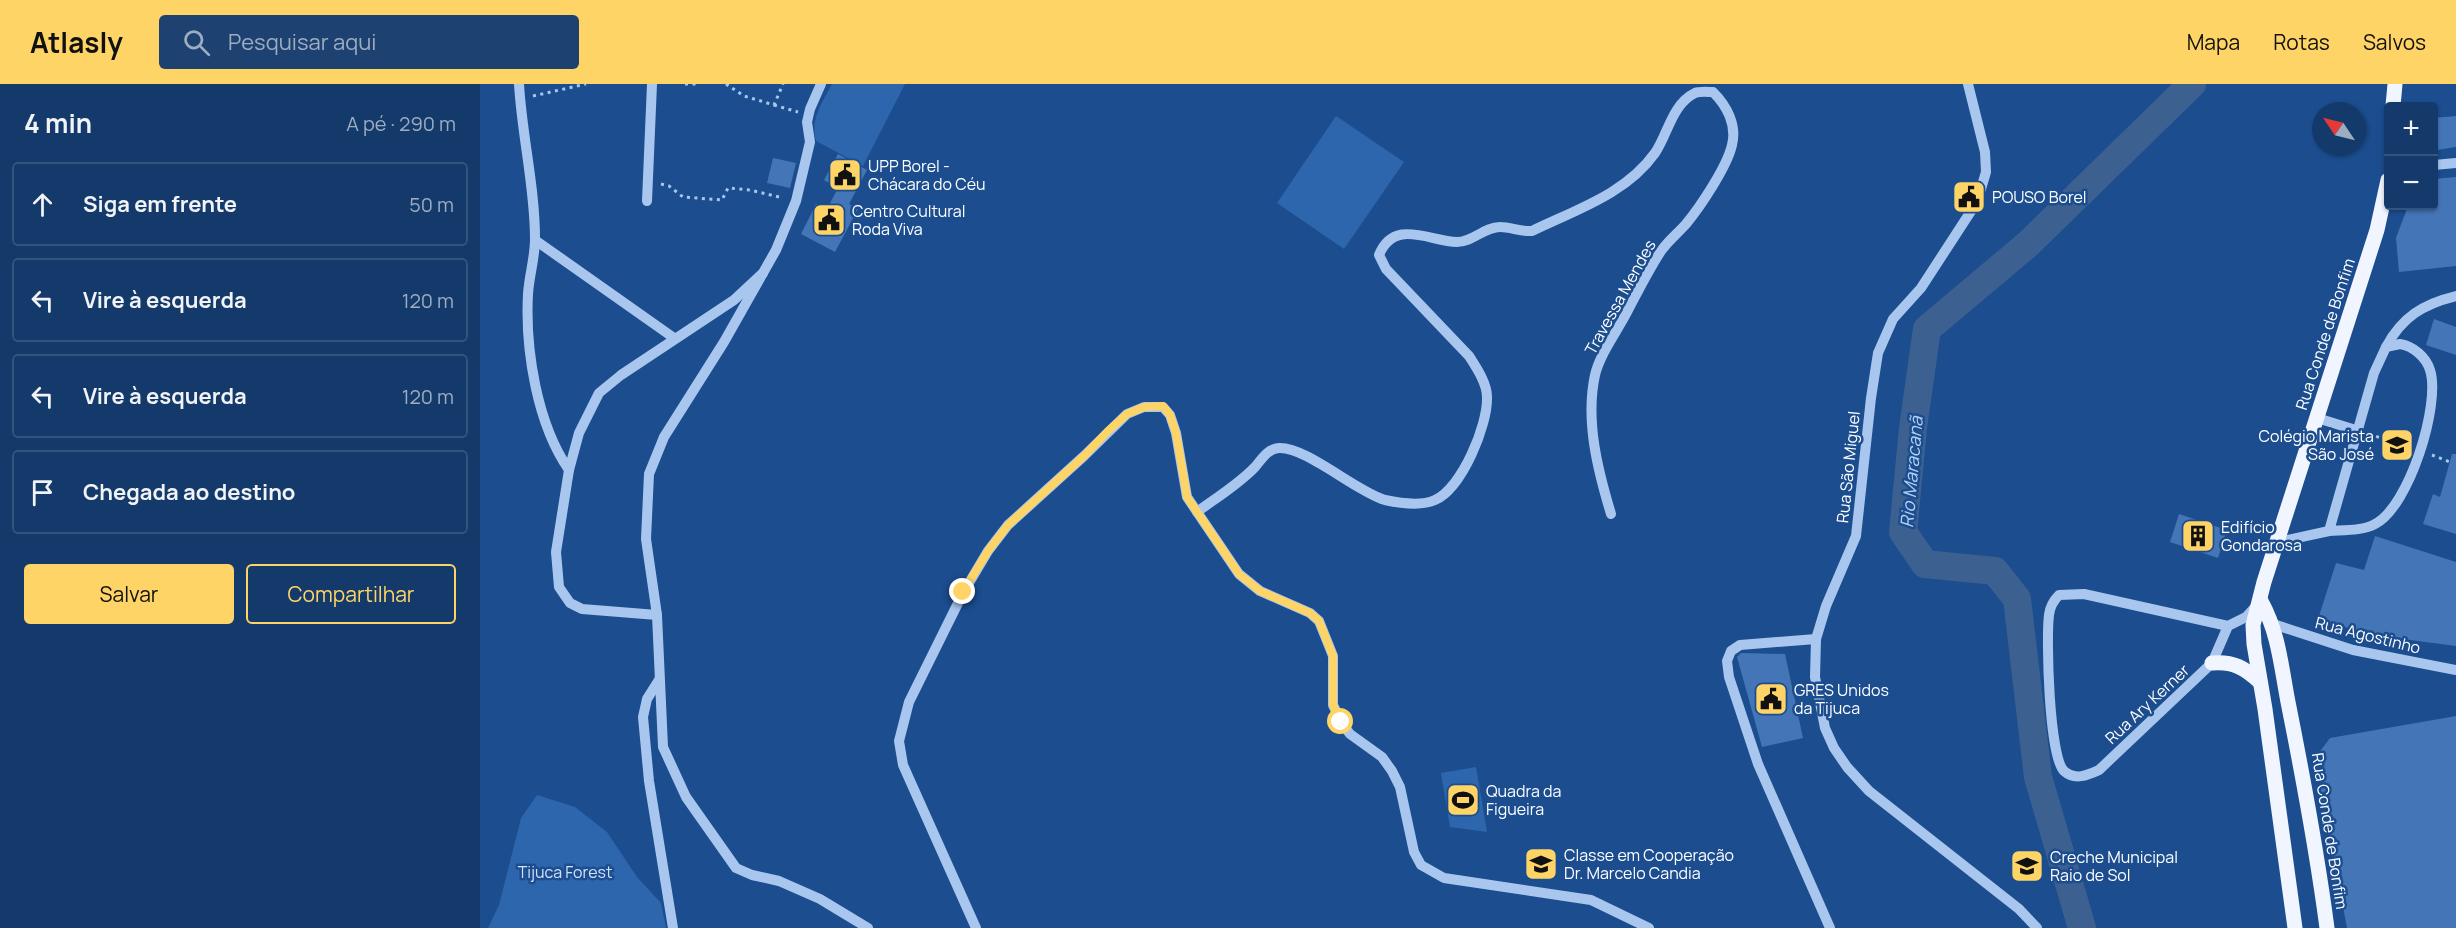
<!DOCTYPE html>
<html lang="pt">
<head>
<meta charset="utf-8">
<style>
  :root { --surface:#143a6b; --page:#1d4171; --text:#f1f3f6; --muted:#9dadc1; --line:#33547e; --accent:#ffd466 }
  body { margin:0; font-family:Manrope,sans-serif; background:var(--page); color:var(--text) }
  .controls { position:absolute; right:18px; top:18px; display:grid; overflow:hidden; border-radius:6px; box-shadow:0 2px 4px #0004 }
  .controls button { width:54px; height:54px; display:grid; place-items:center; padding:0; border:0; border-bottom:2px solid var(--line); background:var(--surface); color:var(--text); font:30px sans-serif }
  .compass { position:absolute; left:1832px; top:18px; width:54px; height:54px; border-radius:50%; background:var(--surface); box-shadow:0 2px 4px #0004; rotate:305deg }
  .stop { position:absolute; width:18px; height:18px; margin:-14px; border:4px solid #ffd466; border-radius:50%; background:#fff }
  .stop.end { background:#ffd466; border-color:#fff; box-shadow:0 2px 6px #0008 }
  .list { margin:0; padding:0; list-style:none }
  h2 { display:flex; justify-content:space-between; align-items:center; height:78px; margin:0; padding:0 24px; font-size:26px }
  h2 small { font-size:20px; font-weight:400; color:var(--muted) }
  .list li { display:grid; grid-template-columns:39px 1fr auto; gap:18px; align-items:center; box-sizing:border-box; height:84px; margin:0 12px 12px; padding:0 12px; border:2px solid var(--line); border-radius:6px }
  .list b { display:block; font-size:22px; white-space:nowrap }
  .list em { font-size:20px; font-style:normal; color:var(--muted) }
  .actions { display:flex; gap:12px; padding:18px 24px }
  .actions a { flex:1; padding:14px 0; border:2px solid var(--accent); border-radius:6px; text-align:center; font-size:21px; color:var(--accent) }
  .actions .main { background:var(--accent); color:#111 }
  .icon { flex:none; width:33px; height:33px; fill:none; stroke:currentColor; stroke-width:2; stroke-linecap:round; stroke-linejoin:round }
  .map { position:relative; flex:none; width:1976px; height:844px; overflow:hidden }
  header { display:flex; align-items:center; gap:36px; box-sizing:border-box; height:84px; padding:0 30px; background:var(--accent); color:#111 }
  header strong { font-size:28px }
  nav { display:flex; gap:33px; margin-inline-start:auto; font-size:21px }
  .search { width:420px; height:54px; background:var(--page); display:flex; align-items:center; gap:15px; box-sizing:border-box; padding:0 21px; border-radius:6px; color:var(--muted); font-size:22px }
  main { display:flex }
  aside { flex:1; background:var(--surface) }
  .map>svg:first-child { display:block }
  .green { fill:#2e66ad }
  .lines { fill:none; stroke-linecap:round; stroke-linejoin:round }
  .river { stroke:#3c6090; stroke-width:28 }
  .building { fill:#4476b7 }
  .path { stroke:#a9c7ee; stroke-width:3; stroke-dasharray:3 4.5; stroke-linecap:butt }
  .minor { stroke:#a9c7ee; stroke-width:10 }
  .major { stroke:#f0f5ff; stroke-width:15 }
  .route { stroke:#ffd466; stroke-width:8 }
  .labels { text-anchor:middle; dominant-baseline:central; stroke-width:5; stroke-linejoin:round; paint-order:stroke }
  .poi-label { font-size:16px; fill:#fff; stroke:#1b4d8f; text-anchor:start }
  .street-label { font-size:16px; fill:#fff; stroke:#1b4d8f }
  .park-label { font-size:16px; fill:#cfe2fa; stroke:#1b4d8f }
  .water-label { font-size:18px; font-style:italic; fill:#b5d2f5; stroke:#1b4d8f }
</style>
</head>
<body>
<header>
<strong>Atlasly</strong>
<div class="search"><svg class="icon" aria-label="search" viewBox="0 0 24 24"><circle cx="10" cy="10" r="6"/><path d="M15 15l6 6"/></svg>Pesquisar aqui</div>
<nav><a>Mapa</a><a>Rotas</a><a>Salvos</a></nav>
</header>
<main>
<aside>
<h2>4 min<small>A pé · 290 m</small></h2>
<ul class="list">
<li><svg class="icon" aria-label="ahead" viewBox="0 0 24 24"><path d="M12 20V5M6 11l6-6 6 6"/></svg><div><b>Siga em frente</b></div><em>50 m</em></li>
<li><svg class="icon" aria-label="left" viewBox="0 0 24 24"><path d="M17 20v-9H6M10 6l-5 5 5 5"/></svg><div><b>Vire à esquerda</b></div><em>120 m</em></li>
<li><svg class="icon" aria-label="left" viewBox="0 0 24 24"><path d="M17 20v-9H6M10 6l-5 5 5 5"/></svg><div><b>Vire à esquerda</b></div><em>120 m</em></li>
<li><svg class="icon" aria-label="arrive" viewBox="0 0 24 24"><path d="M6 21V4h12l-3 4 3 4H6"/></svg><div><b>Chegada ao destino</b></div></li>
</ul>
<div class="actions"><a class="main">Salvar</a><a>Compartilhar</a></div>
</aside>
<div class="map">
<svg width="1976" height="844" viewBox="0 0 1976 844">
  <rect width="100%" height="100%" fill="#1b4d8f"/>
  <!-- green -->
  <g class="green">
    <path d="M352,0H425L383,82L336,57C330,35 342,19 352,0Z"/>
    <polygon points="856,32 924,78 864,165 797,119"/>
    <polygon points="996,683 1007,748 970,743 961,689"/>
    <polygon points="57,711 95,723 127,748 157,793 181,819 186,844 8,844 19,821 41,734"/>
  </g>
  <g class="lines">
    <!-- river -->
    <polyline class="river" points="1602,844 1558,693 1537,515 1515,487 1445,480 1423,448 1433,344 1447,245 1548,160 1712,0"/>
  </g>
  <!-- building -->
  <g class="building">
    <polygon points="1976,32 1976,63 1957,66 1953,34"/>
    <polygon points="358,70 387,86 369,120 378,125 355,168 321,150 336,120 347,125 358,104 344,96"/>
    <polygon points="293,74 316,79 310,104 287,99"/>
    <polygon points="1976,93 1976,182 1919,188 1916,154 1928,122 1953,122 1953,95"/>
    <polygon points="1954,235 1976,243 1976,271 1946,261"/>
    <polygon points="1972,370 1976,370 1976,450 1943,440 1953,410 1960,413"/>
    <polygon points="1699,430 1747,446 1738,474 1690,458"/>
    <polygon points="1895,452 1976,478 1976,562 1892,551 1838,535 1856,479 1884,486"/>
    <polygon points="1261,569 1305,570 1323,654 1282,663 1257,573"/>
    <polygon points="1976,632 1976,844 1867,844 1835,674 1850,654"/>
  </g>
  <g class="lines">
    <!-- path -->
    <g class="path">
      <polyline points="205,0 220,0"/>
      <polyline points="246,0 264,12 294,21 303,0"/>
      <polyline points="53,12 106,0"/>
      <polyline points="294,21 318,28"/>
      <polyline points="181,100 189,102 203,113 242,116 248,104 270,106 303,114"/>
      <polyline points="1889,350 1928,363"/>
      <polyline points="1952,371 1970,378"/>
    </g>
    <!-- minor -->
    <g class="minor">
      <path d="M39,0C42,52 55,103 55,155C55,174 49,192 48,210C45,266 57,340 89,386"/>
      <polyline points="1488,0 1505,68 1506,88 1501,105 1495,121 1441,204 1413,235 1398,269 1391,314 1376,452 1346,522 1336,555 1335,593 1345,644 1354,664 1367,683 1389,707 1539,825 1557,844"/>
      <polyline points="1954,81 1976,79"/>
      <polyline points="167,117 172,0"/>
      <polyline points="55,156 194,254"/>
      <polyline points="283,189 244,258 184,353 169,390 166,455 177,531 183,663 206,713 256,784 272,791 299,797 340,815 388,844"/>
      <path d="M1920,260C1933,262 1946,273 1950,286C1961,320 1929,423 1895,440C1883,447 1863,446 1849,447L1894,289L1906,263Z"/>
      <path d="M1906,263C1922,233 1943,220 1976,212"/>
      <polyline points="1837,334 1879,347"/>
      <path d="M717,428C736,414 759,400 775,383C782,375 787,365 799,364C827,363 875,407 905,416C919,419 942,422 955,416C982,404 1008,341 1007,313C1007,299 996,283 989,272L906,185L899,171C914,134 949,157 977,158C993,158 1004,143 1020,143C1031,143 1041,148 1052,147C1095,126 1146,110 1175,69C1188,50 1192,20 1215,9C1220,7 1228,8 1233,8C1247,22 1257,41 1252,61C1247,83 1220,123 1206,140C1198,149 1188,157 1181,167C1168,187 1157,209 1146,230C1136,249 1120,270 1115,291C1105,337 1118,387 1131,430"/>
      <polyline points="1798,458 1849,447"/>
      <polyline points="177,531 102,525 90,519 79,503 76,468 89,386 99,349 119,309 141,291 254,216 283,189 296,166 316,117 330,58 327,38 330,25 341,0"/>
      <polyline points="1793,540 1873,566 1976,586"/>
      <path d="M1748,542L1732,579L1619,686C1608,691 1595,697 1584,687C1569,673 1566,554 1569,531C1570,522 1573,517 1579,511L1604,510L1748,542L1766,533L1776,522"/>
      <polyline points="1336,555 1260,561 1251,567 1247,577 1249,593 1278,680 1350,844"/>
      <polyline points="179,596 167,615 163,633 169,697 193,844"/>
      <polyline points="496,844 423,681 419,657 429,618 483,509 508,467 528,441 604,372 647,330 664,323 683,323 690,331 696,349 707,413 759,490 780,507 830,529 839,537 853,572 853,621 861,638 870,650 902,673 912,687 920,703 934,768 941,781 964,794 1111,816 1169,844"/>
    </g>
    <!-- major -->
    <g class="major">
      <polyline points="1913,22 1915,0"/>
      <path d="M1781,517C1799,550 1801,582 1808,618C1823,693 1837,768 1847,844"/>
      <path d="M1732,579C1753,577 1765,584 1780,598"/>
      <polyline points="1815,844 1785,625 1774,560 1773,541 1784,498 1897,146 1908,96"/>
    </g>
  </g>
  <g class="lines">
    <!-- route -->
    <polyline class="route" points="483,508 508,467 528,441 604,372 628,347 647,330 664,323 683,322 690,331 696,349 707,413 759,490 780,507 830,529 839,537 853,572 853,621 861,638"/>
  </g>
  <!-- icons -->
  <defs>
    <g id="civic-square" transform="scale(1.725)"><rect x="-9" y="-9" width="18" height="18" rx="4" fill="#ffd466" stroke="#1b4d8f"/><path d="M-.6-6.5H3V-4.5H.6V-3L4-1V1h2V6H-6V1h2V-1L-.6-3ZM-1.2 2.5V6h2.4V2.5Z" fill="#111"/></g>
    <g id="school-square" transform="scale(1.725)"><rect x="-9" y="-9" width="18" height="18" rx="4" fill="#ffd466" stroke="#1b4d8f"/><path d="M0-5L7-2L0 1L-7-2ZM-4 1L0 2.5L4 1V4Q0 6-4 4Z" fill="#111"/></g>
    <g id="building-square" transform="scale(1.725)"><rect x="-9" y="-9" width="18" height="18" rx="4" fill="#ffd466" stroke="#1b4d8f"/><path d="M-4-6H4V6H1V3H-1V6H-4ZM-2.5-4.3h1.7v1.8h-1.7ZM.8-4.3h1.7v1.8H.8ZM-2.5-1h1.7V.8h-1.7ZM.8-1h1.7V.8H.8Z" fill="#111"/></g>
    <g id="stadium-square" transform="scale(1.725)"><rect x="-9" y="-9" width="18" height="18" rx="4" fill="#ffd466" stroke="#1b4d8f"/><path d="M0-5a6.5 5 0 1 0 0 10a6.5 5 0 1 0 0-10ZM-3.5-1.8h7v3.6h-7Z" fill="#111"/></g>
  </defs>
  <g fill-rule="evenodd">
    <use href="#civic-square" x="365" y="91"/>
    <use href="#civic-square" x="1489" y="113"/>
    <use href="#civic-square" x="349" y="136"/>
    <use href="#school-square" x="1917" y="361"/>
    <use href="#building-square" x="1718" y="452"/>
    <use href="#civic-square" x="1291" y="615"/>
    <use href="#stadium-square" x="983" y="716"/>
    <use href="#school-square" x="1061" y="780"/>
    <use href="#school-square" x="1547" y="782"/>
  </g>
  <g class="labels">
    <!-- poi labels -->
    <g class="poi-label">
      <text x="388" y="82">UPP Borel -<tspan x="388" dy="18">Chácara do Céu</tspan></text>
      <text x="1512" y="113">POUSO Borel</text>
      <text x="372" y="127">Centro Cultural<tspan x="372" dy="18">Roda Viva</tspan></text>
      <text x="1894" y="352" text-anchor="end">Colégio Marista<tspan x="1894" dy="18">São José</tspan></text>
      <text x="1741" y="443">Edifício<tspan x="1741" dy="18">Gondarosa</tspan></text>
      <text x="1314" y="606">GRES Unidos<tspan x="1314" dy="18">da Tijuca</tspan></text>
      <text x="1006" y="707">Quadra da<tspan x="1006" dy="18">Figueira</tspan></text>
      <text x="1084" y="771">Classe em Cooperação<tspan x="1084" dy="18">Dr. Marcelo Candia</tspan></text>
      <text x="1570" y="773">Creche Municipal<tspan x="1570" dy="18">Raio de Sol</tspan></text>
    </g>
    <!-- street labels -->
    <g class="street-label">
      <text transform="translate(1140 213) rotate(-61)">Travessa Mendes</text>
      <text transform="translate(1845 250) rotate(-72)">Rua Conde de Bonfim</text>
      <text transform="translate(1368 383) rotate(-84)">Rua São Miguel</text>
      <text transform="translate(1888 551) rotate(14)">Rua Agostinho</text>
      <text transform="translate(1667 620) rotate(-43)">Rua Ary Kerner</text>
      <text transform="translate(1850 747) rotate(81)">Rua Conde de Bonfim</text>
    </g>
    <!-- park labels -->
    <g class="park-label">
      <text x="85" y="788">Tijuca Forest</text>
    </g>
    <!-- water labels -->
    <g class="water-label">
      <text transform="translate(1431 388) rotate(-85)">Rio Maracanã</text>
    </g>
  </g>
</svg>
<div class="controls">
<button>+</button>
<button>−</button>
</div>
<svg class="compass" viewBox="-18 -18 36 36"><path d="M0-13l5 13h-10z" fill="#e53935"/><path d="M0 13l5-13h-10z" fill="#9dadc1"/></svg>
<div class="stop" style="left:861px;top:638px"></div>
<div class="stop end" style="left:483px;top:508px"></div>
</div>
</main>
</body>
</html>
